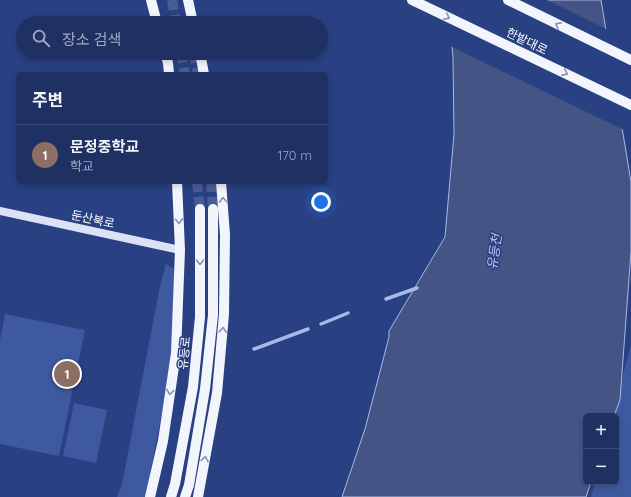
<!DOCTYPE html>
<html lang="ko">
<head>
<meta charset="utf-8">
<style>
  :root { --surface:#1f3062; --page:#273868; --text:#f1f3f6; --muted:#a1a9be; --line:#3c4b77; --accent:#8bbbb9 }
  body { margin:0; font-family:Quicksand,"Noto Sans KR",sans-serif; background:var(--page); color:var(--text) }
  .controls { position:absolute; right:12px; bottom:12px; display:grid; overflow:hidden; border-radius:6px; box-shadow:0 2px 6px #0003 }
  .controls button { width:36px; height:36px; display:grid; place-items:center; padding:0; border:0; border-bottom:1px solid var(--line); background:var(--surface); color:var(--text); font:20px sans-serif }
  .you { position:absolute; left:321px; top:202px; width:14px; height:14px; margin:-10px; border:3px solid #fff; border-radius:50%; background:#1a73e8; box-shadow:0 0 0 6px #1a73e833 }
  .badge { display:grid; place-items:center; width:26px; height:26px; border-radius:50%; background:var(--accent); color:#fff; font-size:13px; font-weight:700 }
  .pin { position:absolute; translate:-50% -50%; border:2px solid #fff; box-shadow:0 1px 4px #0006 }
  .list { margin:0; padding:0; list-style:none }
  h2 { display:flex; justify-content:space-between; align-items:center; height:52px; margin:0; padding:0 16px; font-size:17px }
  h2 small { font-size:13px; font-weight:400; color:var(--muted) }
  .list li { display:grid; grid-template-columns:26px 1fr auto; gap:12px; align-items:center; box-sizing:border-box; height:60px; padding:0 16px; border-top:1px solid var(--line) }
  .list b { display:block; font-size:15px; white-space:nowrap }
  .list p { margin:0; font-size:13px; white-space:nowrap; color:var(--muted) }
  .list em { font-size:13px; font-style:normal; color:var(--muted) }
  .icon { flex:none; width:22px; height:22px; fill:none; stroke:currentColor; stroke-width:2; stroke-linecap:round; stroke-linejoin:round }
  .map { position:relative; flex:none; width:631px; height:497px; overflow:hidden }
  .search { position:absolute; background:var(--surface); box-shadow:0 2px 6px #0003; left:16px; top:16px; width:312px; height:44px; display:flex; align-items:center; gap:10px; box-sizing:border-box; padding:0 14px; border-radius:22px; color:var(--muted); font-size:15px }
  .panel { position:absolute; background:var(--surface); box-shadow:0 2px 6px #0003; left:16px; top:72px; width:312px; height:112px; border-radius:6px }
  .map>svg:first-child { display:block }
  .green { fill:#3e599f }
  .water { fill:#445484; stroke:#a7b9e6 }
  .pier { fill:#294082 }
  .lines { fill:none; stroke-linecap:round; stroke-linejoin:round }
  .stream { stroke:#a7b9e6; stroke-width:3.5 }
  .primary-tunnel { stroke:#495d95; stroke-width:10; stroke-dasharray:10 5; stroke-linecap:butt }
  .secondary { stroke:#dbe2f6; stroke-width:8 }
  .primary { stroke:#f3f5fd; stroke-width:10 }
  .oneway { stroke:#8491b9 }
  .labels { text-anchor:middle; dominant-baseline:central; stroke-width:3; stroke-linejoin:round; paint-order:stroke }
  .street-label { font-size:12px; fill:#fff; stroke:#294082 }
  .water-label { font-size:13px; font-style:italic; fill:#becbee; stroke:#294082 }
</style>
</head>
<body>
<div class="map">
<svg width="631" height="497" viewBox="0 0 631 497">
  <rect width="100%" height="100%" fill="#294082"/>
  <!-- green -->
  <g class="green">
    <polygon points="166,264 174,269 175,306 169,377 152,464 146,497 117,497 122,484 160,286"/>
    <polygon points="5,314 85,330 59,456 0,444 0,340"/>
    <polygon points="631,345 631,497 591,497 595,482 616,482 616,416 612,416"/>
    <polygon points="74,403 107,410 96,463 63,456"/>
  </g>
  <!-- water -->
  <polygon class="water" points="448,0 601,0 631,182 631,251 620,400 614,416 586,416 586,482 591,482 586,497 342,497 365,429 389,337 389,331 445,237 454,134 453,58"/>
  <!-- pier -->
  <polygon class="pier" points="446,0 547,0 608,30 624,130 450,46"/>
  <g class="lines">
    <!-- stream -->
    <g class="stream">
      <polyline points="386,299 417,288"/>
      <polyline points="321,324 348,313"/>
      <polyline points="254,349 308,329"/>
    </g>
    <!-- primary-tunnel -->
    <g class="primary-tunnel">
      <polyline points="172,0 176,23"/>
      <polyline points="181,53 185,74"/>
      <polyline points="194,53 198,74"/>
      <polyline points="197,182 200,209"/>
      <polyline points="211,182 213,209"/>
    </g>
    <!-- secondary -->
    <polyline class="secondary" points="0,211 180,250"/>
    <!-- primary -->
    <g class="primary">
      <polyline points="151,0 157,23"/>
      <polyline points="188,0 193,23"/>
      <polyline points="412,0 631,105"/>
      <polyline points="508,0 631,60"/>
      <polyline points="165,53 168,63 169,74"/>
      <polyline points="200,53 204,74"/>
      <polyline points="150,497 163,441 176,353 180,250 177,182"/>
      <polyline points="171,497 175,484 193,387 200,317 200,209"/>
      <polyline points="185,497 189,485 205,389 213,315 213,209"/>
      <polyline points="198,497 217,393 224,314 225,235 221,182"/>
    </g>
  </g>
  <!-- one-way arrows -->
  <defs><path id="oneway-chevron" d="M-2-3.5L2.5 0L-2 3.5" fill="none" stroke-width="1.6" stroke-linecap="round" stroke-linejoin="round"/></defs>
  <g class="oneway">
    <use href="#oneway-chevron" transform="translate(447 17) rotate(26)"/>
    <use href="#oneway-chevron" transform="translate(558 25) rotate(-154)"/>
    <use href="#oneway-chevron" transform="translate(565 73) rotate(26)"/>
    <use href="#oneway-chevron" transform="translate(223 200) rotate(-94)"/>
    <use href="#oneway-chevron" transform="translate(179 221) rotate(87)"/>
    <use href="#oneway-chevron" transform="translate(200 262) rotate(90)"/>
    <use href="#oneway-chevron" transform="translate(223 330) rotate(-84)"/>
    <use href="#oneway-chevron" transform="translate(170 392) rotate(99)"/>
    <use href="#oneway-chevron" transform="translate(205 459) rotate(-80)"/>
  </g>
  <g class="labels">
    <!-- street labels -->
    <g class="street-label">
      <text transform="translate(527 41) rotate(26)">한밭대로</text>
      <text transform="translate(93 219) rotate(12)">둔산북로</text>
      <text transform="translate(184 353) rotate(-84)">유등로</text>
    </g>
    <!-- water labels -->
    <g class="water-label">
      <text transform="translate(494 252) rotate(-81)">유등천</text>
    </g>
  </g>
</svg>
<div class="controls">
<button>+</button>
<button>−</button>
</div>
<div class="you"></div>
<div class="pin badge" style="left:67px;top:374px;background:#8d6e63">1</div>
<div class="search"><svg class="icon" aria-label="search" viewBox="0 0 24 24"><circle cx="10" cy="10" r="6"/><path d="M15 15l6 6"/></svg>장소 검색</div>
<section class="panel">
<h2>주변<small></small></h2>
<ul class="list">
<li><span class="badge" style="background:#8d6e63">1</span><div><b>문정중학교</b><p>학교</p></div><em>170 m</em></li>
</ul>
</section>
</div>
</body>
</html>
